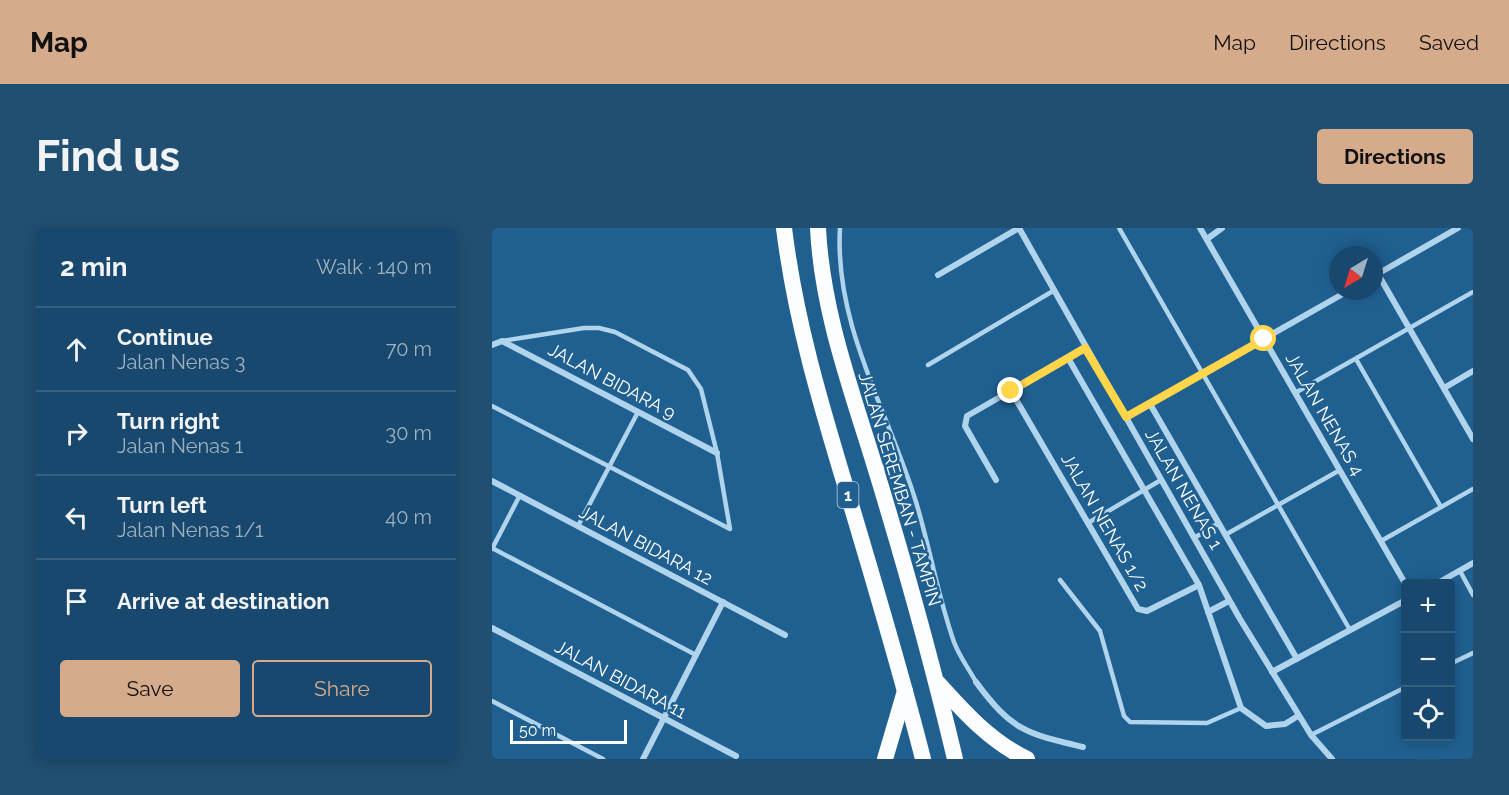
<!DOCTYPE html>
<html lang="en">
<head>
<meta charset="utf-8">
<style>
  :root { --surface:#18486d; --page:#214f72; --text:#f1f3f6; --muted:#9fb2c2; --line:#366080; --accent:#d6ab8b }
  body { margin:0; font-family:Raleway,sans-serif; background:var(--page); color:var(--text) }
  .controls { position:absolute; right:18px; bottom:18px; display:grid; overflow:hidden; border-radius:6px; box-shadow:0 3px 15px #0003 }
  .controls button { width:54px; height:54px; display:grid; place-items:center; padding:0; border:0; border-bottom:2px solid var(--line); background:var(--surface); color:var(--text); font:30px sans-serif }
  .compass { position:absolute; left:837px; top:18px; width:54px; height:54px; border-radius:50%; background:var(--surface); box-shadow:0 3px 15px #0003; rotate:218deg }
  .scale { position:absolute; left:18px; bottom:15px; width:117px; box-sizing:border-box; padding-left:6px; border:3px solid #fff; border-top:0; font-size:16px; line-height:21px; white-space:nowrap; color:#fff; -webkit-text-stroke:4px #206091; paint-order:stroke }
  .stop { position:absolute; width:18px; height:18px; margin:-14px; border:4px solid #ffd54a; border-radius:50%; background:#fff }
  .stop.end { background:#ffd54a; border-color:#fff; box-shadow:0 2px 6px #0008 }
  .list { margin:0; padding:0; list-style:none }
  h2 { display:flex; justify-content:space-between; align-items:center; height:78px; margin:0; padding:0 24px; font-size:26px }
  h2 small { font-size:20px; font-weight:400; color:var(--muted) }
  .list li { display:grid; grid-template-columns:39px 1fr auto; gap:18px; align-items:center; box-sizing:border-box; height:84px; padding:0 24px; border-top:2px solid var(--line) }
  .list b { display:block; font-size:22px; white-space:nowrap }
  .list p { margin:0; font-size:20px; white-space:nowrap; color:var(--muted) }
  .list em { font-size:20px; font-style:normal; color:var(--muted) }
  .actions { display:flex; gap:12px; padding:18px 24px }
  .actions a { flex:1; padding:14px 0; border:2px solid var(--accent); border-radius:6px; text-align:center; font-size:21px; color:var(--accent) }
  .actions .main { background:var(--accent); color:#111 }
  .icon { flex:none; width:33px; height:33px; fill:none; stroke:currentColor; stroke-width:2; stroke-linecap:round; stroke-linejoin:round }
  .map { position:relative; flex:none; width:981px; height:531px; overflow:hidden; border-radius:6px }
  header { display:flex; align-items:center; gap:36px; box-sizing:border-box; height:84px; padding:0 30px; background:var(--accent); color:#111 }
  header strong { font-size:28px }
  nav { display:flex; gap:33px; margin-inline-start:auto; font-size:21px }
  .intro { display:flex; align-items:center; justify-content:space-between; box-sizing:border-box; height:144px; padding:0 36px }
  h1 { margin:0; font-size:42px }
  .button { padding:15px 27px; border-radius:6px; background:var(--accent); color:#111; font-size:21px; font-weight:700 }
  main { display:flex; gap:36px; padding:0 36px }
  aside { flex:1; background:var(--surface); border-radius:6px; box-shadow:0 3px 15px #0003 }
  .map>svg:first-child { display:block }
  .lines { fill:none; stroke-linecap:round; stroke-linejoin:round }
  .service { stroke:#b1d4ed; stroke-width:4.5 }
  .minor { stroke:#b1d4ed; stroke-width:6 }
  .trunk { stroke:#fcfdff; stroke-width:16 }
  .route { stroke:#ffd54a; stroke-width:8 }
  .labels { text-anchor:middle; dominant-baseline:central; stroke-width:5; stroke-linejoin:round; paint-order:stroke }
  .shield { fill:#206091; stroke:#bccfde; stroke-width:1.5 }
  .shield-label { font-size:16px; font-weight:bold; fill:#fff }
  .street-label { font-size:18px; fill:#fff; stroke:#206091 }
</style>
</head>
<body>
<header>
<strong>Map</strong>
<nav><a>Map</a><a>Directions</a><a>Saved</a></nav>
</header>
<div class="intro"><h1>Find us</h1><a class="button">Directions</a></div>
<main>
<aside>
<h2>2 min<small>Walk · 140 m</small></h2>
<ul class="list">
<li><svg class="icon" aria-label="ahead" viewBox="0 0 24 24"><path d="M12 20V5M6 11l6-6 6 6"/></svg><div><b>Continue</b><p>Jalan Nenas 3</p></div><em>70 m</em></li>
<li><svg class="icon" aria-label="right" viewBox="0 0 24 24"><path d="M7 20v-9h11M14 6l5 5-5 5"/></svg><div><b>Turn right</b><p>Jalan Nenas 1</p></div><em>30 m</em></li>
<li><svg class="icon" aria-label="left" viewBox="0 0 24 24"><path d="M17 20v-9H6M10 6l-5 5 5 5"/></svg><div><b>Turn left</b><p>Jalan Nenas 1/1</p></div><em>40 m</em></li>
<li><svg class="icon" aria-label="arrive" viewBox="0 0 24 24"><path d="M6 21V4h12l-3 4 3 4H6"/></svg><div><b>Arrive at destination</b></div></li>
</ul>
<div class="actions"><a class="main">Save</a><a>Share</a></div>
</aside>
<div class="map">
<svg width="981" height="531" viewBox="0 0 981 531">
  <rect width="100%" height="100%" fill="#206091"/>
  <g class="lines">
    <!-- service -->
    <g class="service">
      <path d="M348,0C342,97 397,185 424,274C438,320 446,369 462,414C467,428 477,441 484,454"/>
      <polyline points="627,0 858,402"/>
      <polyline points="864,131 949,279"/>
      <polyline points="436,137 561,63"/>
      <polyline points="803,165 981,64"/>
      <polyline points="0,178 238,301 225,225 209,161 196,142 123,104 107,100 92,100 10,113"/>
      <polyline points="596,295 669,252"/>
      <polyline points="86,298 146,184"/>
      <polyline points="733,307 848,242"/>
      <polyline points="702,310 727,295"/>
      <polyline points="889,313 981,261"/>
      <polyline points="0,320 204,427"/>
      <polyline points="0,321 28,267"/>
      <polyline points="968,343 981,367"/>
      <polyline points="568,352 608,403 632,488 638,494 715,495 749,480"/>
      <polyline points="958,436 981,425"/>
      <polyline points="0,473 111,531"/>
      <polyline points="819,507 914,459"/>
    </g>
    <!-- minor -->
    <g class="minor">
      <polyline points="527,0 748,391 819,507 840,531"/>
      <polyline points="708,0 914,357"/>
      <polyline points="715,11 730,0"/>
      <polyline points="886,46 981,211"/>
      <polyline points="446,47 527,0"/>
      <polyline points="882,48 966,0"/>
      <polyline points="0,117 10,113 225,225"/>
      <polyline points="576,130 707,357 749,480 774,498 793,496 806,488"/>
      <polyline points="952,160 981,143"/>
      <polyline points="519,163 646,381 655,383 707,357"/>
      <polyline points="658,176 805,431"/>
      <polyline points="634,189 856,63"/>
      <polyline points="386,241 409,235"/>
      <polyline points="504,252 473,198 475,188 593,120"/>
      <polyline points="0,253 293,407"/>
      <polyline points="944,356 981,335"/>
      <polyline points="716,384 737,373"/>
      <polyline points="0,400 244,528"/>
      <polyline points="780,444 914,372"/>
      <path d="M484,454C520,503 535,506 591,519"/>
      <polyline points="151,531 231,374"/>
    </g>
    <!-- trunk -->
    <g class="trunk">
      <path d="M292,0C303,90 328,174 354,260C381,350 408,440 431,531"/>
      <path d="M326,0C330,84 360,163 384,242C413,337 440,434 463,531"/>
      <path d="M446,455C473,485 498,513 535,531"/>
      <polyline points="393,531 413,463"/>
    </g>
  </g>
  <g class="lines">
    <!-- route -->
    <polyline class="route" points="519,163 593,120 634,189 772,111"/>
  </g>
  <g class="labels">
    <!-- shield labels -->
    <rect class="shield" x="345.5" y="254" width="21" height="26" rx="4.5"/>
    <g class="shield-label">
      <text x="356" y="267">1</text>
    </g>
    <!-- street labels -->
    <g class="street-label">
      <text transform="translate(120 153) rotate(28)">JALAN BIDARA 9</text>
      <text transform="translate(833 186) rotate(60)">JALAN NENAS 4</text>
      <text transform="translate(408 261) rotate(73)">JALAN SEREMBAN - TAMPIN</text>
      <text transform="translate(692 261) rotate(60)">JALAN NENAS 1</text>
      <text transform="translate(613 294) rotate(60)">JALAN NENAS 1/2</text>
      <text transform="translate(154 317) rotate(28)">JALAN BIDARA 12</text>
      <text transform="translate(129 451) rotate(28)">JALAN BIDARA 11</text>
    </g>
  </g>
</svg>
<div class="controls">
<button>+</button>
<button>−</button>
<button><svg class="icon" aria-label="locate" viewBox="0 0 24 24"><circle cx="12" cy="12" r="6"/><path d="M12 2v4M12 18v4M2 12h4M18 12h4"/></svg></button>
</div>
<svg class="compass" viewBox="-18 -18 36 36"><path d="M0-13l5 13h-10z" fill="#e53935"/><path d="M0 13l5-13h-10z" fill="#9fb2c2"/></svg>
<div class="scale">50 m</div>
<div class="stop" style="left:772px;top:111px"></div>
<div class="stop end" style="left:519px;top:163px"></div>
</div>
</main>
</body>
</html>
